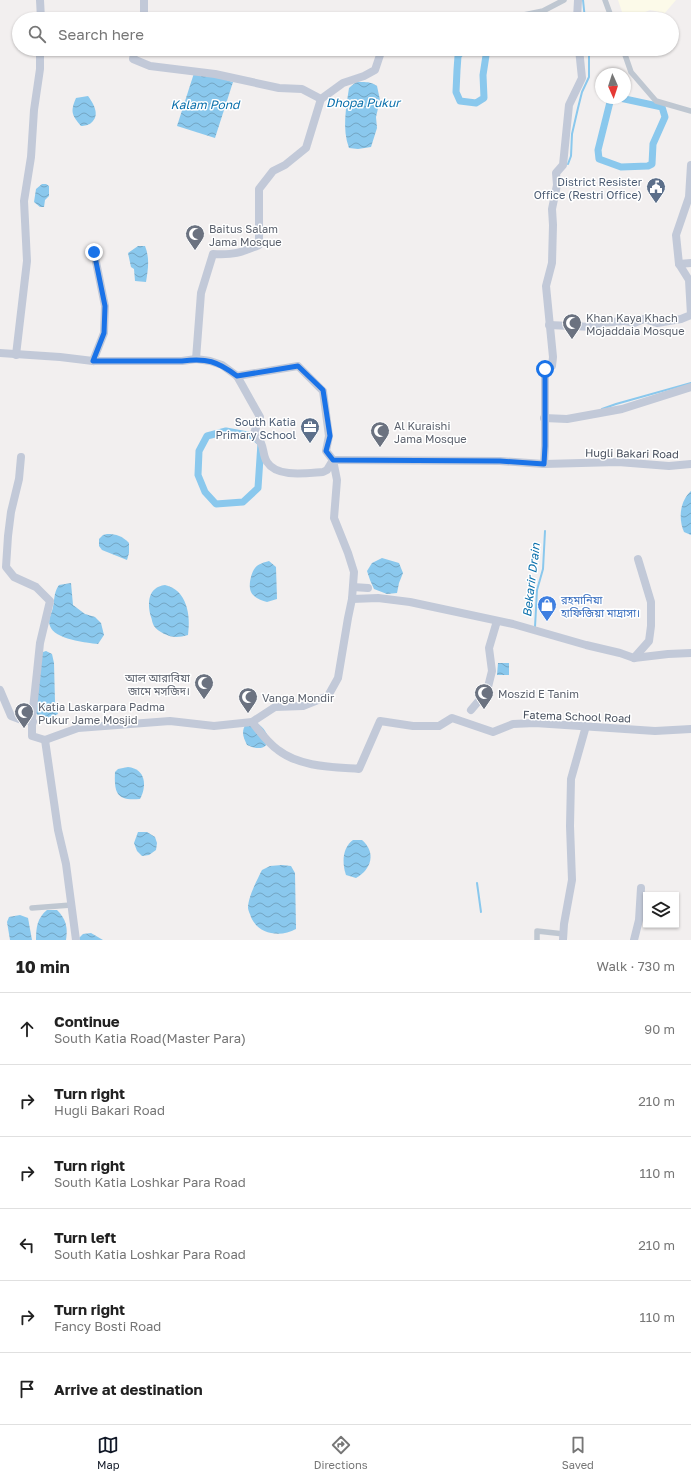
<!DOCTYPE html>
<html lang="en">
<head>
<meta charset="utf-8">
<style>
  :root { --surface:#fff; --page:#f6f6f6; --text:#222; --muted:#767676; --line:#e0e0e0; --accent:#111827 }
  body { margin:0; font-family:"Golos Text","Noto Sans Bengali",sans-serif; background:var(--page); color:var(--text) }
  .controls { position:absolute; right:12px; bottom:12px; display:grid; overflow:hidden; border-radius:0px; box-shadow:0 1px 3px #0004 }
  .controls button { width:36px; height:36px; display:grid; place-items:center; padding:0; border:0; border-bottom:1px solid var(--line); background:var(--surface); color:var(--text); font:20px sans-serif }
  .compass { position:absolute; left:595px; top:68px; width:36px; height:36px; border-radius:50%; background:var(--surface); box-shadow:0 1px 3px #0004; rotate:177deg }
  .stop { position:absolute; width:12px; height:12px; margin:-9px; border:3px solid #1a73e8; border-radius:50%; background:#fff }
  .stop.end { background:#1a73e8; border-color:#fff; box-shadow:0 1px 4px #0008 }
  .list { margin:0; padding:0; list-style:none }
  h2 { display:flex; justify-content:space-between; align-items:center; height:52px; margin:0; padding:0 16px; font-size:17px }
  h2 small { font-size:13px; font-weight:400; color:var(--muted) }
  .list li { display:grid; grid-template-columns:26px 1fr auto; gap:12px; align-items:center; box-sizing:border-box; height:72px; padding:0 16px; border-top:1px solid var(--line) }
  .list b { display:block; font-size:15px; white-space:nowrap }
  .list p { margin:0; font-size:13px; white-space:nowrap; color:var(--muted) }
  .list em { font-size:13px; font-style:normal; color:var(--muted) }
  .icon { flex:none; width:22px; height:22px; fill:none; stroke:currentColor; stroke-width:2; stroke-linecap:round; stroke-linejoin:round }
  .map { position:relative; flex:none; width:691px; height:940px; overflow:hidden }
  .search { position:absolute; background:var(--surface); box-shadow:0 1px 3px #0004; left:12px; right:12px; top:12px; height:44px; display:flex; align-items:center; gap:10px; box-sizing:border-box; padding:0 14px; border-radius:22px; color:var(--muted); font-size:15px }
  .sheet { height:484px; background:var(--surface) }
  nav { display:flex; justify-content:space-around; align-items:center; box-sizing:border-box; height:56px; border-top:1px solid var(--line); background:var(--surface); font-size:11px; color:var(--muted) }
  nav a { display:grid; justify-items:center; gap:2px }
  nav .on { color:var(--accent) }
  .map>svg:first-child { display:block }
  .commercial { fill:#fcfae9 }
  .water { fill:url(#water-waves) }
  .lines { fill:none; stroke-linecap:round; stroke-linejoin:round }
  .stream { stroke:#8ac8ed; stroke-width:2 }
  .canal { stroke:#8ac8ed; stroke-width:7 }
  .street { stroke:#bfc7d1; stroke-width:5.5 }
  .secondary { stroke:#c2c9d8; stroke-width:8 }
  .route { stroke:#1a73e8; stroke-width:5 }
  .labels { text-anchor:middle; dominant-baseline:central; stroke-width:3; stroke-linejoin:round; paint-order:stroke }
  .service-label { font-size:11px; fill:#4e5e75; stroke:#fff; text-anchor:end }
  .worship-label { font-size:11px; fill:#5b616d; stroke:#fff; text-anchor:start }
  .street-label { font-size:11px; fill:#474f5d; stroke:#fff }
  .shop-label { font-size:11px; fill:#366cbe; stroke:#fff; text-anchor:start }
  .water-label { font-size:12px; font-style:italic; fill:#0a70ac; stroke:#fff }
</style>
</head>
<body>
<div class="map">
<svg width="691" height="940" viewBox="0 0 691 940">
  <defs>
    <pattern id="water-waves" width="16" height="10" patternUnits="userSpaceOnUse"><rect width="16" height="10" fill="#8ac8ed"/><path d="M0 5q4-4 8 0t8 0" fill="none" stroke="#73a5c3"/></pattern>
  </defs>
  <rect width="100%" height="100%" fill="#f2efef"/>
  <!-- commercial -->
  <polygon class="commercial" points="618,0 676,0 665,13 650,10 638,15 624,18"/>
  <!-- water -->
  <g class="water">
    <polygon points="195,70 233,82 215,138 177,126"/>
    <path d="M356,82C363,82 371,81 377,86L380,100L376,117L377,128L371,147L358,149L349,148C342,129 346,108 349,88Z"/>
    <path d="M88,96C93,103 101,115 91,123C89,125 84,126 81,126C72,115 70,112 76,98Z"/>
    <polygon points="42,184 46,184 49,186 49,196 45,200 44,207 40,207 34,202 36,189"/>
    <path d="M138,246H145C150,258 148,270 146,282L135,281L134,269L131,267L128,253Z"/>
    <path d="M691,491V535L684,532C678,518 680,501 691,491Z"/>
    <path d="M107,534C117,534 122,536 129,543V553L127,560L102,550L99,546V539L103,535Z"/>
    <polygon points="382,558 399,563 403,573 399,583 397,593 387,594 374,589 370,580 367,571 372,563"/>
    <path d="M269,561L276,567L277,599L267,602C261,600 254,598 251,592C248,586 251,573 255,568C258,564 265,562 269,561Z"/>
    <path d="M71,583L73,605L85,614L95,617L101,623L104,635L98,644C87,643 54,639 50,626C48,620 50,617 52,611C55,602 53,593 59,585Z"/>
    <path d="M165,585C187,590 191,615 188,635C184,636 180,637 176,637C169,637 158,632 154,626C152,623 152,619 151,617C147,603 148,587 165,585Z"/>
    <path d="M46,651L52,654L54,663L55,702L58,714C48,719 39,721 34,709L40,656L43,652Z"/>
    <polygon points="498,663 509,663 509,675 497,675"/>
    <path d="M257,723C275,735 270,756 247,745C243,737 241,731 246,724Z"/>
    <path d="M128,767C146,769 147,786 140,799C117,801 114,794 115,772L118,769Z"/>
    <polygon points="138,832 147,832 155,837 157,843 156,850 149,855 142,856 137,851 134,843"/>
    <path d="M353,840H362C376,852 372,869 356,878L346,875C342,863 342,848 353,840Z"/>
    <path d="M282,865L291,866L295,873L296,929C280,938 258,934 251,917C250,914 248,910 248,908C248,897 257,880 262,870L270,866Z"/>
    <path d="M47,910H57C66,919 68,927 66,940H36C36,928 37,918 47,910Z"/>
    <polygon points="20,915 28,918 32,940 10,940 7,922 9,917"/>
    <polygon points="91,933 103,940 80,940 79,938 83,934"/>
  </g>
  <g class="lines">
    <!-- stream -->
    <g class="stream">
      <polyline points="583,0 585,19"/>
      <polyline points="568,164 571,156 572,134 578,108 582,92 589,77 589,49"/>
      <polyline points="602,409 616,404 691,383"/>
      <polyline points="535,627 537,590 543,569 545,531"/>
      <polyline points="477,883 481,912"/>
    </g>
    <!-- canal -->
    <g class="canal">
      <polyline points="464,49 458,56 457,70 456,92 460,101 476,103 484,98 483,75 487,49"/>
      <polyline points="611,98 598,150 599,159 621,167 648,166 652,164 653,144 665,117 662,107 620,98"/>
      <polygon points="226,431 253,436 261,443 258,488 243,502 216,504 205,492 198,475 199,451 207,436"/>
    </g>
    <!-- street -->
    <g class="street">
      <polyline points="605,0 612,19"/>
      <polyline points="490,19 509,18 543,11 564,0"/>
      <polyline points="623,49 631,72 656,101 691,111"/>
      <polyline points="32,908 71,905"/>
      <polyline points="537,940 537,931 564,934"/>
    </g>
    <!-- secondary -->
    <g class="secondary">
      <polyline points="40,0 41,19"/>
      <polyline points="144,19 144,0"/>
      <polyline points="577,19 578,0"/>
      <polyline points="135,49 133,59 150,66 215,74 279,88 302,89 321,99 343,83 364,76 375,70 382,49"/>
      <polyline points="679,264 691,263"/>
      <polyline points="549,325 593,327 596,326 599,323 625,321 634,323 644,319 657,323 681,319 691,315 689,280 679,264 676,235 689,197 691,165"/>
      <path d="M0,353L60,357L93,361H182L196,359L210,361L222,365L237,376L260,417L254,433C256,437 259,440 261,443C264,449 263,456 267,462C277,478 307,473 323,472L327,470L333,460"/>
      <polyline points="16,355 27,261 24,201 31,157 34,110 40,69 40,49"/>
      <path d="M196,359L201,293L213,254C234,255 240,253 259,245V189L273,171L285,165L306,148L321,99"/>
      <polyline points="93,361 104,333 105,306 94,252"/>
      <polyline points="237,376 298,366 323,391 329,436 326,451 333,460 337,480 334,518 348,553 354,572 352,599 348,618 338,678 328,696 303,706 275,707 252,722"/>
      <polyline points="544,418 567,419 622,409 691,387"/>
      <path d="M21,457L19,479L11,512L8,536L6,567L14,577L36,587L50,601L40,643L37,672L32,718V736L45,740L78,728L170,721L214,726L252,722C260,732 268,743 278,750C300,767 332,767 359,769L380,721L413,726H439L452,718L493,732L513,724L535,723L655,731L691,729"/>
      <polyline points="333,460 500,461 544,464 618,462 669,466 691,464"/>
      <polyline points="544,464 545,446 545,369 552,366 553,357 546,286 552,263 553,225 552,209 557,185 556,173 563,165 569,105 582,78 579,49"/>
      <polyline points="353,587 368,588"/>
      <polyline points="352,599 378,598 410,602 513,624 586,645 620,653 634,658 668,654 691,653"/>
      <polyline points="634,658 649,641 651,626 651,602 638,559"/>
      <polyline points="0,690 11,716 19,719 33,722"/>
      <polyline points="471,710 487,691 492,671 489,648 497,621"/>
      <polyline points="45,740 58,830 66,864 76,940"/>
      <polyline points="563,940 564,924 572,880 570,826 571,779 586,726"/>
      <polyline points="634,940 639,920 641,888"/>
    </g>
  </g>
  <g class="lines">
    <!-- route -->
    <path class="route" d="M94,252L105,306L104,333L93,361H182C207,358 217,361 237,376L298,366L323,390L330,436L326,451L333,460L500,461L544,464L545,446V369"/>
  </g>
  <!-- icons -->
  <defs>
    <g id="civic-pin" transform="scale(1)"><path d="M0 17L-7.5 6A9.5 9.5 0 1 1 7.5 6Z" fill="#5c6f8a" stroke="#fff"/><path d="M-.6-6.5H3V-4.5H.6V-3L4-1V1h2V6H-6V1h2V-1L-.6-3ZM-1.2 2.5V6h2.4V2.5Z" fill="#fff"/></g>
    <g id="mosque-pin" transform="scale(1)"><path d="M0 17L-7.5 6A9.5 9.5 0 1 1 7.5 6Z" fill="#6b7280" stroke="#fff"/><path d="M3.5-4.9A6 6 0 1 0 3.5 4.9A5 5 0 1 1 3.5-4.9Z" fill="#fff"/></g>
    <g id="office-pin" transform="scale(1)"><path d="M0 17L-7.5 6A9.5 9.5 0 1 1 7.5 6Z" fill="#5c6f8a" stroke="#fff"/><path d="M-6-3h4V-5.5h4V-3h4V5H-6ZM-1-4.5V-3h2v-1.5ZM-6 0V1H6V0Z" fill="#fff"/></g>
    <g id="shop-pin" transform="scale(1)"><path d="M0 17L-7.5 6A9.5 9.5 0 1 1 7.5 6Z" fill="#3f7fe0" stroke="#fff"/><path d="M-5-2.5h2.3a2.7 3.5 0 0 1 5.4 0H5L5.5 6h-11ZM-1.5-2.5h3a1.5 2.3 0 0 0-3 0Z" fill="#fff"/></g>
  </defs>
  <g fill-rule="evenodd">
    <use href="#civic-pin" x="656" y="187"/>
    <use href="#mosque-pin" x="195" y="234"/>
    <use href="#mosque-pin" x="572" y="323"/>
    <use href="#office-pin" x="310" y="427"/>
    <use href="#mosque-pin" x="380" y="431"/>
    <use href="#shop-pin" x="547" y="605"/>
    <use href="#mosque-pin" x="204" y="683"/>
    <use href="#mosque-pin" x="484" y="693"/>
    <use href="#mosque-pin" x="248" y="697"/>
    <use href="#mosque-pin" x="24" y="712"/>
  </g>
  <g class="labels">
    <!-- service labels -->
    <g class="service-label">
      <text x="642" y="181">District Resister<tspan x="642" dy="13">Office (Restri Office)</tspan></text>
      <text x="296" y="421">South Katia<tspan x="296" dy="13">Primary School</tspan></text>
    </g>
    <!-- worship labels -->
    <g class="worship-label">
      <text x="209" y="228">Baitus Salam<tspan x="209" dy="13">Jama Mosque</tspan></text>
      <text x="586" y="317">Khan Kaya Khach<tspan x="586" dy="13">Mojaddaia Mosque</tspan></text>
      <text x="394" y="425">Al Kuraishi<tspan x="394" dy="13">Jama Mosque</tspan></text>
      <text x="190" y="677" text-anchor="end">আল আরাবিয়া<tspan x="190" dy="13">জামে মসজিদ।</tspan></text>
      <text x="498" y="693">Moszid E Tanim</text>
      <text x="262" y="697">Vanga Mondir</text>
      <text x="38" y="706">Katia Laskarpara Padma<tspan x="38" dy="13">Pukur Jame Mosjid</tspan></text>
    </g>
    <!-- street labels -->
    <g class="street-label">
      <text transform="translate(632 453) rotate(1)">Hugli Bakari Road</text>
      <text transform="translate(577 716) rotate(2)">Fatema School Road</text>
    </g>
    <!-- shop labels -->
    <g class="shop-label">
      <text x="561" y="599">রহমানিয়া<tspan x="561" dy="13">হাফিজিয়া মাদ্রাসা।</tspan></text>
    </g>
    <!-- water labels -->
    <g class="water-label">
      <text x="363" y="102">Dhopa Pukur</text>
      <text x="205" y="104">Kalam Pond</text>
      <text transform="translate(531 580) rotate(-83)">Bekarir Drain</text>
    </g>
  </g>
</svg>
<div class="controls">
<button><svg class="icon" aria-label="layers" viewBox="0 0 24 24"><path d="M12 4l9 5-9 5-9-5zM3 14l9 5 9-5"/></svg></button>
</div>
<svg class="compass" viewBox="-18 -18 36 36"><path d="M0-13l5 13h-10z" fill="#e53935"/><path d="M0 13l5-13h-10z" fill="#767676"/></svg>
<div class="stop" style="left:545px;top:369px"></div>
<div class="stop end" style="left:94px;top:252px"></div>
<div class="search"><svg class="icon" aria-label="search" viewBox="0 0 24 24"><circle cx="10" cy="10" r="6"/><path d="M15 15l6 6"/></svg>Search here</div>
</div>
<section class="sheet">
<h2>10 min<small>Walk · 730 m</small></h2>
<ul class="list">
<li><svg class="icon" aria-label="ahead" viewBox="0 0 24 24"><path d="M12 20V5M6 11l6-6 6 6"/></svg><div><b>Continue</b><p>South Katia Road(Master Para)</p></div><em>90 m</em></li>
<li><svg class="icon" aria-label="right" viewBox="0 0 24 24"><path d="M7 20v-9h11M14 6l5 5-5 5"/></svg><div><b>Turn right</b><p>Hugli Bakari Road</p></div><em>210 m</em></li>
<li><svg class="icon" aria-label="right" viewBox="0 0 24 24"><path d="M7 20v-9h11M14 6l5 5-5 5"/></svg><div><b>Turn right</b><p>South Katia Loshkar Para Road</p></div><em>110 m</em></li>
<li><svg class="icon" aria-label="left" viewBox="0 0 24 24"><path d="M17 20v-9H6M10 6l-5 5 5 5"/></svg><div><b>Turn left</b><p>South Katia Loshkar Para Road</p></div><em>210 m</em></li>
<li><svg class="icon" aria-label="right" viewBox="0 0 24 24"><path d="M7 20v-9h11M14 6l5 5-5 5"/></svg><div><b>Turn right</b><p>Fancy Bosti Road</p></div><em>110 m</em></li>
<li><svg class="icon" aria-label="arrive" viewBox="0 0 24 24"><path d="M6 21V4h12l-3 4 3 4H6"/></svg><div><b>Arrive at destination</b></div></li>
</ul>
</section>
<nav>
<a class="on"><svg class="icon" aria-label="map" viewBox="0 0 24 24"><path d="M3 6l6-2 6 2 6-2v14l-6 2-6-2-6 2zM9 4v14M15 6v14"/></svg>Map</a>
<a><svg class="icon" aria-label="directions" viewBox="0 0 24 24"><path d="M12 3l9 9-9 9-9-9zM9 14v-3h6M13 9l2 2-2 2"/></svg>Directions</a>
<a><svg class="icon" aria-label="saved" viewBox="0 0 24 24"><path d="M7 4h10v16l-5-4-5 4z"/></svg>Saved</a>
</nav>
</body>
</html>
